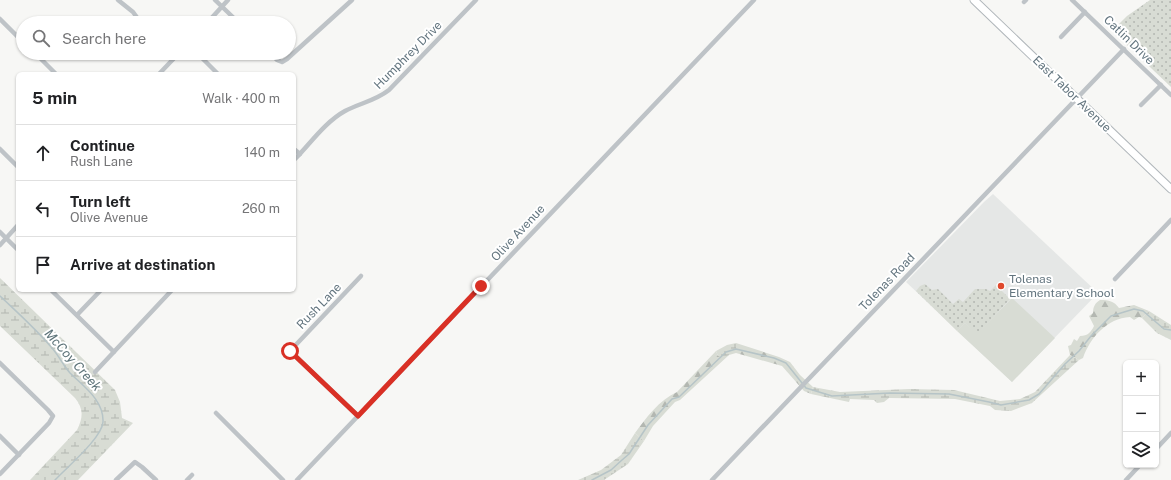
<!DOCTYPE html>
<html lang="en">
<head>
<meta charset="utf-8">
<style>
  :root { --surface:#fff; --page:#f6f6f6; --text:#202124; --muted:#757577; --line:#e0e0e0 }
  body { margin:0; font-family:"Public Sans",sans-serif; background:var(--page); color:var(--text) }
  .controls { position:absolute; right:12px; bottom:12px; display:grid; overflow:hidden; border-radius:6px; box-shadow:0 1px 3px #0004 }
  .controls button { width:36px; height:36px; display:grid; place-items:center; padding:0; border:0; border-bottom:1px solid var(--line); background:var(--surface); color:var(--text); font:20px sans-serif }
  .stop { position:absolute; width:12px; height:12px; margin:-9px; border:3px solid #d93025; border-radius:50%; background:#fff }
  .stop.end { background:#d93025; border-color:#fff; box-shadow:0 1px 4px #0008 }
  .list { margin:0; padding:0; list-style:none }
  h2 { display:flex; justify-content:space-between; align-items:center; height:52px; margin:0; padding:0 16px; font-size:17px }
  h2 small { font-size:13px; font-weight:400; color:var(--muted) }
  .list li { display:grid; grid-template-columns:26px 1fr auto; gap:12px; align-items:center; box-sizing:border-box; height:56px; padding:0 16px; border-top:1px solid var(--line) }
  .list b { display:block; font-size:15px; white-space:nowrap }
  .list p { margin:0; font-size:13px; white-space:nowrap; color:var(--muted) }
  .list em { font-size:13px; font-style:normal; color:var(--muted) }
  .icon { flex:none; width:22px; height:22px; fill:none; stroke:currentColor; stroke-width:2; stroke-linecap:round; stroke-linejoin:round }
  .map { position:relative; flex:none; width:1171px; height:480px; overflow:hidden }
  .search { position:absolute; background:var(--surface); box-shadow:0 1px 3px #0004; left:16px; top:16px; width:280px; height:44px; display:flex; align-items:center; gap:10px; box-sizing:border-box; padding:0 14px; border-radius:22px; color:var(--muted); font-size:15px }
  .panel { position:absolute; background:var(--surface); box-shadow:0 1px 3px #0004; left:16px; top:72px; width:280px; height:220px; border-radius:6px }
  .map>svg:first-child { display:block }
  .built { fill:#e5e7e6 }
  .grass { fill:#d8dcd4 }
  .forest { fill:url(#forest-firs) }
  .wetland { fill:url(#wetland-marsh) }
  .park { fill:url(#park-dots) }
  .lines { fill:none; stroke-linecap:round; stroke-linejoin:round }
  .stream { stroke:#b6c4c7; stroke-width:1.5 }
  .secondary-casing { stroke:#b1b7bb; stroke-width:9 }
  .street { stroke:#bec3c7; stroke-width:4.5 }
  .secondary { stroke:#fff; stroke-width:7 }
  .route { stroke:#d93025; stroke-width:5 }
  .poi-dot { fill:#df492d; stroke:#fff; stroke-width:1.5 }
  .labels { text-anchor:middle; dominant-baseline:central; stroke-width:4; stroke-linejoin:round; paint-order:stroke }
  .street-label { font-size:12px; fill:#63757f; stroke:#fff }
  .poi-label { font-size:12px; fill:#63757f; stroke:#fff; text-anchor:start }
  .water-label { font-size:13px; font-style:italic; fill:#5e747a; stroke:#fff }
</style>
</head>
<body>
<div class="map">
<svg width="1171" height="480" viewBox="0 0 1171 480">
  <defs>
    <pattern id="forest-firs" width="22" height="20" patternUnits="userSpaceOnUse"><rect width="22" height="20" fill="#d8dcd4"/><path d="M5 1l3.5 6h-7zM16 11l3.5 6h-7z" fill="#b3b7b1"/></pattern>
    <pattern id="wetland-marsh" width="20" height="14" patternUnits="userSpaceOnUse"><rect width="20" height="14" fill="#d8dcd4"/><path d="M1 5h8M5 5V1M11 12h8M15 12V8" fill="none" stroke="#b3b7b1"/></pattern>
    <pattern id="park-dots" width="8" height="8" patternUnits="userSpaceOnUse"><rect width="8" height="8" fill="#d8dcd4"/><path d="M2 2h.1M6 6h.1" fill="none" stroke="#b3b7b1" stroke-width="1.8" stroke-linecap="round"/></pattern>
  </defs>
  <rect width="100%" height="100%" fill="#f7f7f5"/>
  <!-- built -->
  <polygon class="built" points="993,194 1098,293 1012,382 906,282 984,202"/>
  <!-- grass -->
  <polygon class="grass" points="1012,298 1055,338 1012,382 957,331 965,323 977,334"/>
  <!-- forest -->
  <g class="forest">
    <path d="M1100,300C1109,300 1114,301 1119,308L1134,305L1149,311L1142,318L1139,317L1134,320L1130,317C1107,318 1090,338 1083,358L1079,360L1070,355L1068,346L1071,345L1074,339L1077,341L1080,336C1088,336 1091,332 1094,326L1089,316L1093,313C1093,307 1095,303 1100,300Z"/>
    <polygon points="736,343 779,357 790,362 800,375 813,387 811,394 804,391 782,366 736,353"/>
    <path d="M716,351L718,356L729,355L680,400L675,402L653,426L644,441L635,433C646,418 659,400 677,392Z"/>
  </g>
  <!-- wetland -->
  <g class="wetland">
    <path d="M0,278L115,390L120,402L122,418L133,423L78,480H30L77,430C83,418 84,409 75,398L0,326Z"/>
    <polygon points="1149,311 1171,325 1171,340 1157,333 1142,318"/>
    <polygon points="736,343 736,353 729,355 722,358 718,356 716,351 727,345"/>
    <polygon points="1070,355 1079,360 1032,403 1011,411 995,410 990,406 955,399 889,398 884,402 877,403 874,400 850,399 849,402 811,394 813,387 840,392 909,389 954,390 1000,401 1020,399 1035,392"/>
    <polygon points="635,433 644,441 628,464 604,480 578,480 601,470 621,455"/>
  </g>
  <!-- park -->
  <g class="park">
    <polygon points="1150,0 1171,0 1171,87 1112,31 1127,16"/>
    <polygon points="925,284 932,290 938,289 953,304 959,299 963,302 975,289 986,289 990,291 996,285 1010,299 977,335 965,323 957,331 916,291 920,286"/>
  </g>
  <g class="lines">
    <!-- stream -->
    <g class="stream">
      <path d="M0,296C18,313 36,329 52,348C59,356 63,365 70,373C83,386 104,400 103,422C102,438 67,467 55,480"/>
      <polyline points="592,480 611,470 622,460 629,454 648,425 672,399 679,397 726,352 736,349 774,358 786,363 806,388 832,396 890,393 949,394 989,402 1001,405 1029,400 1039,394 1065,364 1079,351 1091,336 1111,316 1134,309 1143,311 1164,329 1171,330"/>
    </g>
    <!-- secondary casing -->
    <g class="secondary-casing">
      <polyline id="secondary" points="974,0 1171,189"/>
    </g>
    <!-- street -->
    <g class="street">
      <polyline points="118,0 133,12 141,23"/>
      <polyline points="215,0 239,23"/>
      <polyline points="1072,0 1171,95"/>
      <polyline points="1024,2 1026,0"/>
      <polyline points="0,19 23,42"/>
      <polyline points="207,23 228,0"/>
      <polyline points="1061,37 1085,12"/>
      <polyline points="35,53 56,74"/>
      <polyline points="165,53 173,59"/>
      <polyline points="197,53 218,74"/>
      <polyline points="270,53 277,60 282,62 287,59 352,0"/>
      <polyline points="159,74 179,53"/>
      <polyline points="1141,105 1161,85"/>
      <polyline points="0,149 18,167"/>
      <polyline points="294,149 300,154"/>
      <path d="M294,160C310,144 325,122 345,111C360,103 375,101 389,90L476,0"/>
      <polyline points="0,232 18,250"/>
      <polyline points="0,245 18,225"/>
      <polyline points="1115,279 1171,220"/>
      <polyline points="51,290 114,352"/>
      <polyline points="77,315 101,290"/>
      <polyline points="0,363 48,410 53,416 49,423 0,474"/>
      <polyline points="95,372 172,290"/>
      <polyline points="216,413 283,480"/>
      <polyline points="358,416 290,351 361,276"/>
      <polyline points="0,436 19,455"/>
      <polyline points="1156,449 1171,433"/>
      <polyline points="116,480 135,462 142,467 156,480"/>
      <polyline points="187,480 192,475"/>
      <polyline points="297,480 754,0"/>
      <polyline points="712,480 1124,49"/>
      <polyline points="1126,480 1140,465"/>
    </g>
    <!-- secondary -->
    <use href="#secondary" class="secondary"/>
  </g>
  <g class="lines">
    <!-- route -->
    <polyline class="route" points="290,351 358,416 481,286"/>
  </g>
  <!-- markers -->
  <circle class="poi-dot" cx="1001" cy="286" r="4"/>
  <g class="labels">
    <!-- street labels -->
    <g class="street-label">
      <text transform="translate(1129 40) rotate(44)">Catlin Drive</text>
      <text transform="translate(408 55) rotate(-45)">Humphrey Drive</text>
      <text transform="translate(1072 94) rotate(44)">East Tabor Avenue</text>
      <text transform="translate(518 233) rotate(-47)">Olive Avenue</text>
      <text transform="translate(887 282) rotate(-46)">Tolenas Road</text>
      <text transform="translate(319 306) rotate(-46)">Rush Lane</text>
    </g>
    <!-- poi labels -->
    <g class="poi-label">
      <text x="1009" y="279">Tolenas<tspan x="1009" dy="14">Elementary School</tspan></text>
    </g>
    <!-- water labels -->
    <g class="water-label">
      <text transform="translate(73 360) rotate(48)">McCoy Creek</text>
    </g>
  </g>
</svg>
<div class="controls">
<button>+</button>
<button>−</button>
<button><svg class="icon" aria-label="layers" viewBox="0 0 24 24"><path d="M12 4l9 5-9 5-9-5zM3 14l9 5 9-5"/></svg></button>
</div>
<div class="stop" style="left:290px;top:351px"></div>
<div class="stop end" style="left:481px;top:286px"></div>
<div class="search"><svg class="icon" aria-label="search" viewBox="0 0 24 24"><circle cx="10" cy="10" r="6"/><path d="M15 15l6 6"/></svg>Search here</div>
<section class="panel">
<h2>5 min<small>Walk · 400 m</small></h2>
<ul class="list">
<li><svg class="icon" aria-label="ahead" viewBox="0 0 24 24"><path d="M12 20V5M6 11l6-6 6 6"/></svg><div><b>Continue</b><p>Rush Lane</p></div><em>140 m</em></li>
<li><svg class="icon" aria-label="left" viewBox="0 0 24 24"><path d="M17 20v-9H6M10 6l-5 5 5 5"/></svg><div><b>Turn left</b><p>Olive Avenue</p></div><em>260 m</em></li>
<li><svg class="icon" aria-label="arrive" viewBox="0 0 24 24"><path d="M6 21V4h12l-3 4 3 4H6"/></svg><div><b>Arrive at destination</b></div></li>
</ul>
</section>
</div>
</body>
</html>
